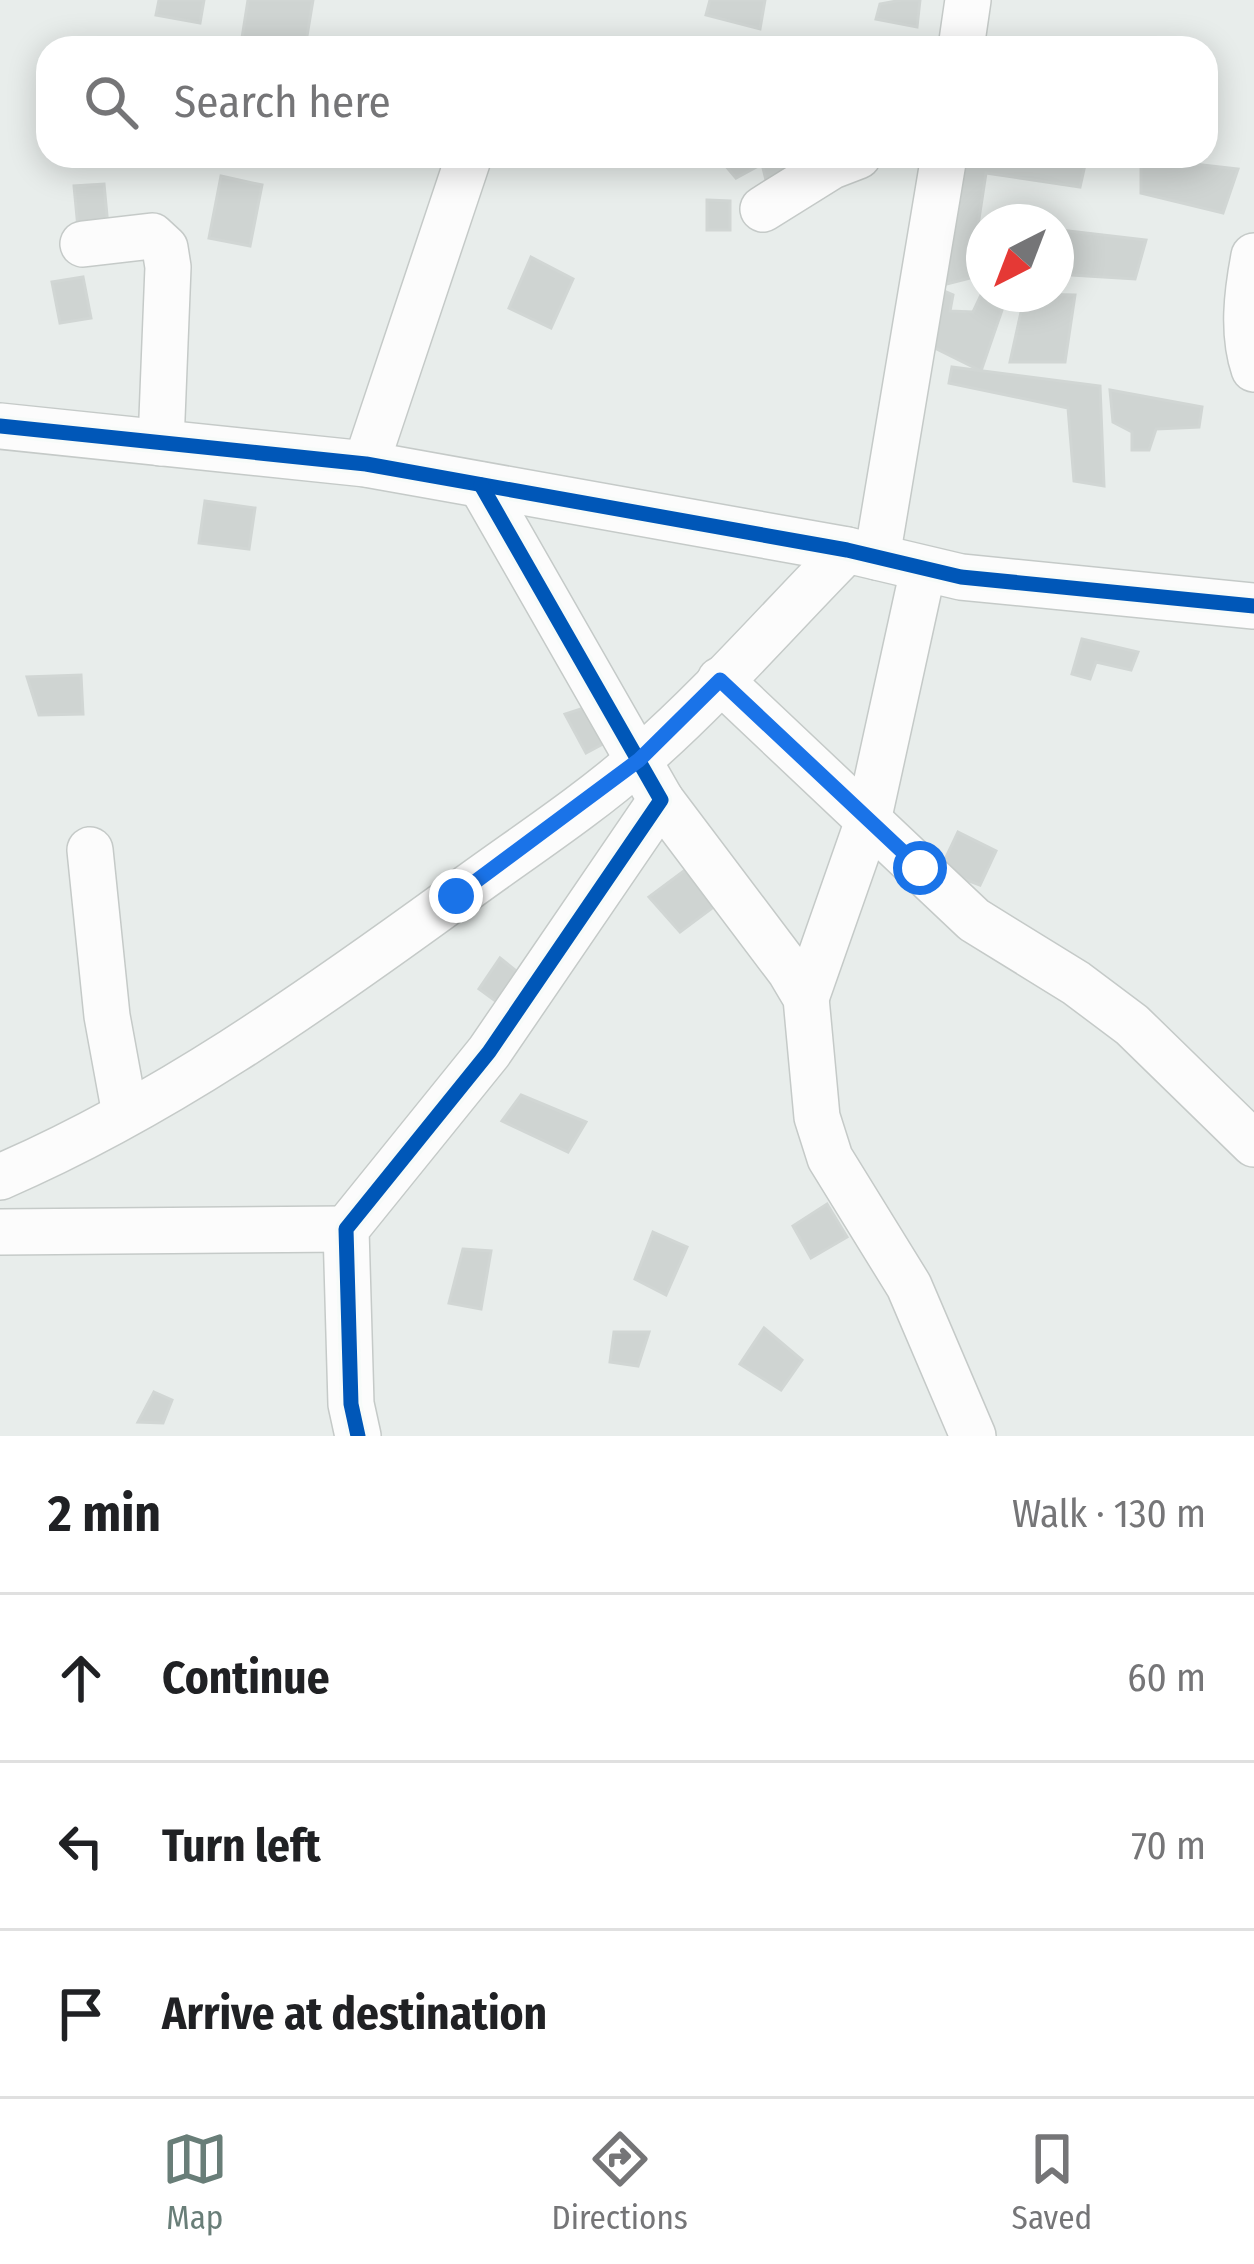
<!DOCTYPE html>
<html lang="en">
<head>
<meta charset="utf-8">
<style>
  :root { --surface:#fff; --page:#f2f2f2; --text:#202124; --muted:#757577; --line:#e0e0e0; --accent:#697e78 }
  body { margin:0; font-family:"Fira Sans Condensed",sans-serif; background:var(--page); color:var(--text) }
  .compass { position:absolute; left:966px; top:204px; width:108px; height:108px; border-radius:50%; background:var(--surface); box-shadow:0 6px 30px #0003; rotate:222deg }
  .stop { position:absolute; width:36px; height:36px; margin:-27px; border:9px solid #1a73e8; border-radius:50%; background:#fff }
  .stop.end { background:#1a73e8; border-color:#fff; box-shadow:0 3px 12px #0008 }
  .list { margin:0; padding:0; list-style:none }
  h2 { display:flex; justify-content:space-between; align-items:center; height:156px; margin:0; padding:0 48px; font-size:51px }
  h2 small { font-size:39px; font-weight:400; color:var(--muted) }
  .list li { display:grid; grid-template-columns:78px 1fr auto; gap:36px; align-items:center; box-sizing:border-box; height:168px; padding:0 48px; border-top:3px solid var(--line) }
  .list b { display:block; font-size:45px; white-space:nowrap }
  .list em { font-size:39px; font-style:normal; color:var(--muted) }
  .icon { flex:none; width:66px; height:66px; fill:none; stroke:currentColor; stroke-width:2; stroke-linecap:round; stroke-linejoin:round }
  .map { position:relative; flex:none; width:1254px; height:1436px; overflow:hidden }
  .search { position:absolute; background:var(--surface); box-shadow:0 6px 30px #0003; left:36px; right:36px; top:36px; height:132px; display:flex; align-items:center; gap:30px; box-sizing:border-box; padding:0 42px; border-radius:36px; color:var(--muted); font-size:45px }
  .sheet { height:660px; background:var(--surface) }
  nav { display:flex; justify-content:space-around; align-items:center; box-sizing:border-box; height:168px; border-top:3px solid var(--line); background:var(--surface); font-size:33px; color:var(--muted) }
  nav a { display:grid; justify-items:center; gap:6px }
  nav .on { color:var(--accent) }
  .map>svg:first-child { display:block }
  .building { fill:#cfd4d2; stroke:#d1d6d4; stroke-width:3 }
  .lines { fill:none; stroke-linecap:round; stroke-linejoin:round }
  .minor-casing { stroke:#c5cac8; stroke-width:48 }
  .minor { stroke:#fcfcfc; stroke-width:45 }
  .cycleway-casing { stroke:#f7fbf9; stroke-width:22 }
  .cycleway { stroke:#0057b8; stroke-width:15 }
  .route { stroke:#1a73e8; stroke-width:15 }
</style>
</head>
<body>
<div class="map">
<svg width="1254" height="1436" viewBox="0 0 1254 1436">
  <rect width="100%" height="100%" fill="#e8edeb"/>
  <!-- building -->
  <g class="building">
    <polygon points="159,0 204,0 200,23 156,15"/>
    <polygon points="248,0 313,0 305,48 242,38"/>
    <polygon points="710,0 765,0 760,29 706,15"/>
    <polygon points="902,0 920,0 917,27 876,19 880,4"/>
    <polygon points="738,156 797,156 799,162 766,180 762,164 736,178 724,164"/>
    <polygon points="955,156 1087,156 1080,187 986,173 970,278 935,287"/>
    <polygon points="1141,158 1238,169 1223,213 1141,193"/>
    <polygon points="221,176 262,185 250,246 209,238"/>
    <polygon points="104,184 108,226 78,228 74,186"/>
    <polygon points="707,200 730,201 730,230 707,230"/>
    <polygon points="1060,230 1146,240 1135,279 1056,274"/>
    <polygon points="531,257 573,279 551,328 509,308"/>
    <polygon points="83,277 91,318 60,323 52,282"/>
    <polygon points="935,287 953,295 950,311 973,312 981,295 1002,310 981,371 929,345"/>
    <polygon points="1025,294 1075,295 1065,362 1010,362"/>
    <polygon points="952,367 1100,386 1104,486 1074,481 1068,408 949,383"/>
    <polygon points="1110,390 1202,407 1199,427 1156,429 1149,450 1132,450 1132,432 1113,422"/>
    <polygon points="205,501 255,508 249,549 199,543"/>
    <polygon points="1082,639 1138,652 1131,670 1096,662 1090,679 1072,674"/>
    <polygon points="81,675 83,714 39,715 27,677"/>
    <polygon points="596,704 612,739 586,753 565,714"/>
    <polygon points="958,832 996,851 980,885 940,870"/>
    <polygon points="692,865 716,905 680,932 649,897"/>
    <polygon points="500,958 525,978 501,1005 479,989"/>
    <polygon points="521,1095 586,1122 568,1152 502,1121"/>
    <polygon points="827,1204 847,1237 811,1258 793,1226"/>
    <polygon points="653,1232 687,1247 666,1295 635,1279"/>
    <polygon points="463,1249 491,1251 481,1309 449,1303"/>
    <polygon points="764,1328 802,1360 781,1390 740,1364"/>
    <polygon points="614,1332 649,1332 638,1366 610,1362"/>
    <polygon points="154,1392 172,1400 163,1423 138,1422"/>
  </g>
  <g class="lines">
    <!-- minor casing -->
    <g class="minor-casing">
      <g id="minor">
        <polyline points="961,48 968,0"/>
        <polyline points="763,209 832,166 858,156"/>
        <polyline points="83,244 152,236 165,248 168,267 161,443"/>
        <path d="M1254,256C1247,293 1242,333 1254,369"/>
        <polyline points="0,426 366,464 847,550 961,577 1254,606"/>
        <polyline points="366,464 469,156"/>
        <polyline points="877,557 944,156"/>
        <polyline points="720,680 974,920 1076,983 1132,1025 1254,1144"/>
        <polyline points="661,800 790,971 806,998 817,1117 830,1158 909,1286 973,1436"/>
        <polyline points="90,850 107,1016 125,1114"/>
        <polyline points="806,998 868,821 923,570"/>
        <path d="M0,1177C162,1107 309,1003 451,900C514,853 582,810 641,758C714,694 779,619 847,550"/>
        <polyline points="0,1232 346,1229"/>
        <polyline points="358,1436 351,1404 346,1229 489,1052 661,800 481,485"/>
      </g>
    </g>
    <!-- minor -->
    <use href="#minor" class="minor"/>
    <!-- cycleway casing -->
    <g class="cycleway-casing">
      <g id="cycleway">
        <polyline points="0,426 366,464 847,550 961,577 1254,606"/>
        <polyline points="358,1436 351,1404 346,1229 489,1052 661,800 481,485"/>
      </g>
    </g>
    <!-- cycleway -->
    <use href="#cycleway" class="cycleway"/>
  </g>
  <g class="lines">
    <!-- route -->
    <polyline class="route" points="456,896 639,760 720,680 920,868"/>
  </g>
</svg>
<svg class="compass" viewBox="-18 -18 36 36"><path d="M0-13l5 13h-10z" fill="#e53935"/><path d="M0 13l5-13h-10z" fill="#757577"/></svg>
<div class="stop" style="left:920px;top:868px"></div>
<div class="stop end" style="left:456px;top:896px"></div>
<div class="search"><svg class="icon" aria-label="search" viewBox="0 0 24 24"><circle cx="10" cy="10" r="6"/><path d="M15 15l6 6"/></svg>Search here</div>
</div>
<section class="sheet">
<h2>2 min<small>Walk · 130 m</small></h2>
<ul class="list">
<li><svg class="icon" aria-label="ahead" viewBox="0 0 24 24"><path d="M12 20V5M6 11l6-6 6 6"/></svg><div><b>Continue</b></div><em>60 m</em></li>
<li><svg class="icon" aria-label="left" viewBox="0 0 24 24"><path d="M17 20v-9H6M10 6l-5 5 5 5"/></svg><div><b>Turn left</b></div><em>70 m</em></li>
<li><svg class="icon" aria-label="arrive" viewBox="0 0 24 24"><path d="M6 21V4h12l-3 4 3 4H6"/></svg><div><b>Arrive at destination</b></div></li>
</ul>
</section>
<nav>
<a class="on"><svg class="icon" aria-label="map" viewBox="0 0 24 24"><path d="M3 6l6-2 6 2 6-2v14l-6 2-6-2-6 2zM9 4v14M15 6v14"/></svg>Map</a>
<a><svg class="icon" aria-label="directions" viewBox="0 0 24 24"><path d="M12 3l9 9-9 9-9-9zM9 14v-3h6M13 9l2 2-2 2"/></svg>Directions</a>
<a><svg class="icon" aria-label="saved" viewBox="0 0 24 24"><path d="M7 4h10v16l-5-4-5 4z"/></svg>Saved</a>
</nav>
</body>
</html>
